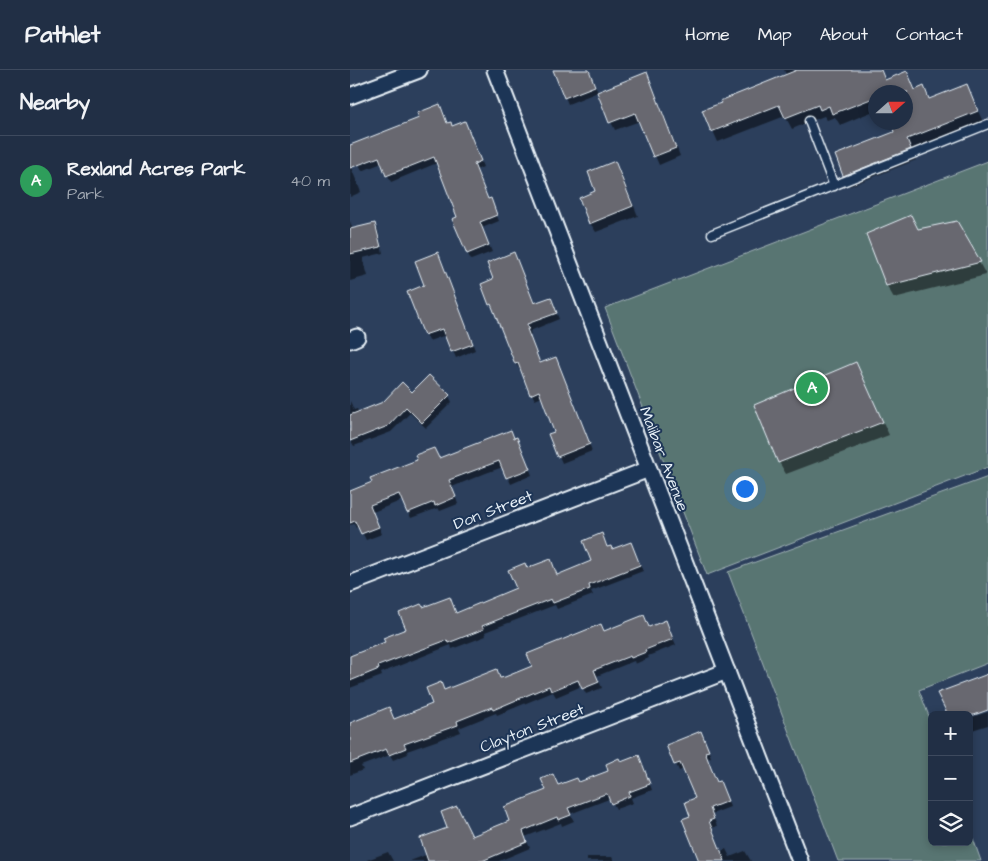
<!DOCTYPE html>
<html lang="en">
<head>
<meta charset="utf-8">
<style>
  :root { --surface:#212f45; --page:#2d3b50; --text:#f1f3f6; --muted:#a2a9b3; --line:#3e4a5e; --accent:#ffd166 }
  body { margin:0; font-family:"Architects Daughter",sans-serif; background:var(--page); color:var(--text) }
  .controls { position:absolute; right:15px; bottom:15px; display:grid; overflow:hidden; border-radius:8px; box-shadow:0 2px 8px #0003 }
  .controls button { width:45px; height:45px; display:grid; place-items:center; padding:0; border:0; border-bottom:1px solid var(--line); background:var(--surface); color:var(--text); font:25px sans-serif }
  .compass { position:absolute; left:518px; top:15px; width:45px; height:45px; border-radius:50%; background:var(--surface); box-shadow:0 2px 8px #0003; rotate:69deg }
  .you { position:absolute; left:394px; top:418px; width:18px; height:18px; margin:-12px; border:4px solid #fff; border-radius:50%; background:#1a73e8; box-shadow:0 0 0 8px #1a73e833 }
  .badge { display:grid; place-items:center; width:32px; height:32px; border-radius:50%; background:var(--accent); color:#fff; font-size:16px; font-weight:700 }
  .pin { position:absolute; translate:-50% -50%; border:2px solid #fff; box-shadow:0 1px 5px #0006 }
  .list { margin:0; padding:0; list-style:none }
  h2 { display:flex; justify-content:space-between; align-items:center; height:65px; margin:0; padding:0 20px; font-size:21px }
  h2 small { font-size:16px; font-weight:400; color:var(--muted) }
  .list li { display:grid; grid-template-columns:32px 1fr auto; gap:15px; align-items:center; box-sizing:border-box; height:90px; padding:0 20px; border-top:1px solid var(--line) }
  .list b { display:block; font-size:19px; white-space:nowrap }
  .list p { margin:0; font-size:16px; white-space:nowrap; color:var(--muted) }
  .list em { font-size:16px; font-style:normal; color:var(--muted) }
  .icon { flex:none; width:28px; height:28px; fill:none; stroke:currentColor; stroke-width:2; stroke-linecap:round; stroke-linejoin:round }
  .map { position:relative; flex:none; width:638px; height:791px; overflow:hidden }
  header { display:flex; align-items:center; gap:30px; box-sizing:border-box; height:70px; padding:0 25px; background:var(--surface); border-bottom:1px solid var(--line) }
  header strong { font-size:24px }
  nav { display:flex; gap:28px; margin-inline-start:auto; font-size:18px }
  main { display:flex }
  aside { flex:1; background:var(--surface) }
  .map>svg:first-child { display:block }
  .green { fill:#587472; stroke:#a0b2b5 }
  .shadow { fill:#0007 }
  .building { fill:#676770; stroke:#e8f1f8 }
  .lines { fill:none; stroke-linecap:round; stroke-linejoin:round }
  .lane-casing { stroke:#e8f1f8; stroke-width:11 }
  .street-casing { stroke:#e8f1f8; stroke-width:19 }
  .lane { stroke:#1d3557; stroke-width:8 }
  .street { stroke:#1d3557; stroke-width:15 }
  .labels { text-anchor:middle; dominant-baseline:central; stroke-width:4; stroke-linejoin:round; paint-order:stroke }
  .street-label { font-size:16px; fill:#e8f1f8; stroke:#1d3557 }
</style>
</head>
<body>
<header>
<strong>Pathlet</strong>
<nav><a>Home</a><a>Map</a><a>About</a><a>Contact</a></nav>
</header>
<main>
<aside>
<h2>Nearby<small></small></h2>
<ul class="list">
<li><span class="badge" style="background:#2e9e5b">A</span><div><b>Rexland Acres Park</b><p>Park</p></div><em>40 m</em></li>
</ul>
</aside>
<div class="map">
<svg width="638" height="791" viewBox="0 0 638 791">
  <rect width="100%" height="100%" fill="#2c3f5c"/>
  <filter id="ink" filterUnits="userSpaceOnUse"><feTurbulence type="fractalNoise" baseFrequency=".02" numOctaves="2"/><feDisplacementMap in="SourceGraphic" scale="10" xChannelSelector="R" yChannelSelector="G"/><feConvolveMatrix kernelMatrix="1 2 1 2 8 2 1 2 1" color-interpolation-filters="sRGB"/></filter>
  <g filter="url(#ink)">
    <!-- green -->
    <g class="green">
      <polygon points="638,91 638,397 357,505 255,238"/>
      <polygon points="638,407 638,593 569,620 582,654 582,772 619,772 619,757 631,791 488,791 378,502"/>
    </g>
    <!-- shadow -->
    <g class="shadow">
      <polygon points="204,0 239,0 248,22 218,34"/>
      <polygon points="434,0 531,0 536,11 557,2 566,21 574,18 580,30 617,16 633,52 562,80 566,90 500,116 494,105 556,52 556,22 526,22 526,40 490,55 485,47 477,50 474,46 442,59 435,46 368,72 354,41 437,6"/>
      <polygon points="297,4 301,12 330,86 309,95 290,51 265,60 261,52"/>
      <polygon points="93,41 98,54 103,58 118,59 133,97 126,100 138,131 143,136 149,151 132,158 142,182 121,190 118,184 109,147 87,93 41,112 32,93 12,101 2,76"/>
      <polygon points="265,93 270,102 288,146 246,162 240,153 247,122"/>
      <polygon points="0,95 11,122 0,127"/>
      <polygon points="0,151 3,160 25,154 28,160 33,183 13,188 18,206 0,211"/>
      <polygon points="607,153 636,205 544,228 537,216 568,161"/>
      <polygon points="163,183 185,234 203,234 209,249 180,261 181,265 179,266 191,295 206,289 209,295 242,381 212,393 200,365 206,363 192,327 185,330 182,324 172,299 170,300 166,294 145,240 140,234 145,209"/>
      <polygon points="91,190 125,280 106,288 96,265 79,271 59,223 76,216"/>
      <polygon points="506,294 539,365 436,404 429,392"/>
      <polygon points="62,324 99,326 102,332 76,358 60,343 41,362 4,376 1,371 0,371 0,331 4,340 7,339 9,343"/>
      <polygon points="167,368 182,405 161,414 153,397 136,403 102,417 108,434 90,441 88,438 61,448 53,430 23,442 32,464 16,470 9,456 6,458 4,454 0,455 0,422 89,390"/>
      <polygon points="255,471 258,478 262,481 281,473 293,501 241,521 243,525 207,539 205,535 135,562 136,566 102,579 101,575 31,603 32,606 0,618 0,582 2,586 37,573 57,560 73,539 102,534 107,545 167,519 177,499 204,496 207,506 243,492"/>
      <polygon points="294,546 300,558 319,558 326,575 298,586 299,588 285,594 284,591 247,606 252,618 236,624 232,616 206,627 203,622 147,645 146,643 109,658 111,662 57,681 58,684 43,690 40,685 11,696 13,700 0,705 0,654 39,638 44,650 84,634 94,622 146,601 151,609 184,596 254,562"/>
      <polygon points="638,642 638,655 619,661 619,648"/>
      <polygon points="354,669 361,687 357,689 367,713 370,712 373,718 380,737 362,744 367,756 362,758 371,781 376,779 380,787 395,781 401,791 350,791 341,746 346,729 334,699 329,701 318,675"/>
      <polygon points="292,692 302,720 281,728 283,733 266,739 261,730 259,729 220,744 224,751 212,756 211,753 175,767 180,778 149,791 60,791 161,752 208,716 229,713 260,702 271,693"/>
      <polygon points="38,782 43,791 17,791 17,790"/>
      <polygon points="237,787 262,787 264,791 237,791"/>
    </g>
    <!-- building -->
    <g class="building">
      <polygon points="203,0 239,0 245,16 214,28"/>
      <polygon points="447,0 531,0 535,10 557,1 565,20 574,16 579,29 617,14 628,41 557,69 561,79 493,106 485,85 544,62 541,52 556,52 556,24 558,22 526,22 526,27 482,44 479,36 470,40 468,35 435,48 429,35 361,62 352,40 371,33 370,31"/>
      <polygon points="297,2 326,78 303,87 285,43 259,53 247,22"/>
      <polygon points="90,34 97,53 101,52 102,56 115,51 131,91 124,94 138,129 141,128 147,145 130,152 139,175 117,184 102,149 107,147 84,87 36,106 29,87 0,98 0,75 69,48 67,43"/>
      <polygon points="265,91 283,136 239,154 229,128 245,121 238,102"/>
      <polygon points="561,145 568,159 607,151 631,192 536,216 516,164"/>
      <polygon points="25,153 31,177 0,184 0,159"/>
      <polygon points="88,182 123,274 101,282 92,259 74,265 57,222 74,215 65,191"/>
      <polygon points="164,182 184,233 201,227 207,243 177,254 179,259 177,259 190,293 206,287 240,374 207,387 198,364 204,362 189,321 180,325 168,293 165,294 141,234 139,235 131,214 143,209 137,193"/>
      <polygon points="506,292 533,352 428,393 404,335"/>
      <polygon points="79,305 100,325 72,353 56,337 38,356 0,371 0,345 33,332 52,312 62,322"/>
      <polygon points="161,360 164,368 167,367 180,399 156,408 149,391 99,410 106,427 85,436 84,432 57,443 49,424 20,435 29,457 11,464 5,451 0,453 0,421 22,412 20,408 67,390 65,385 84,378 89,388"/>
      <polygon points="252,463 257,477 261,476 262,479 281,472 290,495 239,515 240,519 203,533 201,529 132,556 134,559 98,573 97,570 28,596 29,599 0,611 0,586 35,572 33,568 56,559 49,543 71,534 73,537 100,527 106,543 166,518 158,500 175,493 177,498 201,489 207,505 241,491 233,471"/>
      <polygon points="294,545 299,557 316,550 323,569 295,580 296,582 281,588 280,586 244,600 249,612 232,619 228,610 201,621 199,616 143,640 142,637 107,651 108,655 54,674 56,678 39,685 36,679 0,693 0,653 39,637 44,649 82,634 76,618 91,612 94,620 147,599 150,608 155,607 182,596 177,584 251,554 254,561"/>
      <polygon points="638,604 638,640 624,645 598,645 587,623"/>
      <polygon points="351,661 359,681 355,682 361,698 367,712 370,711 378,731 360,738 364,749 359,751 375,791 349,791 332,749 340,746 335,732 345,728 330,693 324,695 316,675"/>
      <polygon points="289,685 300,714 279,722 280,726 261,734 257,724 255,724 218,738 221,745 208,750 207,747 173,761 177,772 132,791 78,791 70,768 97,758 91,742 107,736 122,766 159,751 154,737 196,720 191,709 203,704 208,715 227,708 229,712 258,701 256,694 269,688 271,692"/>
    </g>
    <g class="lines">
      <!-- lane casing -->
      <g class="lane-casing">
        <g id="lane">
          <polyline points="459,51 484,116"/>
          <polyline points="362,164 638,54"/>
        </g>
      </g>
      <!-- street casing -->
      <g class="street-casing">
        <g id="street">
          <polyline points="145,0 450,791"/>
          <polyline points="0,26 69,0"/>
          <polyline points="0,270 7,267"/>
          <polyline points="0,514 299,399"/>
          <polyline points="0,747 377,601"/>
        </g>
      </g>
      <!-- lane -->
      <use href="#lane" class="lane"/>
      <!-- street -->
      <use href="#street" class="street"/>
    </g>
  </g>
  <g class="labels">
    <!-- street labels -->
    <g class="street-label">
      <text transform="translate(314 389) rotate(69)">Malibar Avenue</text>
      <text transform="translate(143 440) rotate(-21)">Don Street</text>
      <text transform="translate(182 658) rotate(-21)">Clayton Street</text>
    </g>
  </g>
</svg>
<div class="controls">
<button>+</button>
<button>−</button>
<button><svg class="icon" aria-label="layers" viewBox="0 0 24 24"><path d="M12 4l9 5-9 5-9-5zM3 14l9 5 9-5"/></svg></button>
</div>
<svg class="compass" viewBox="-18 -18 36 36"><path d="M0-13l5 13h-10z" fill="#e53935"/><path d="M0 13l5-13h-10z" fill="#a2a9b3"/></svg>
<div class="you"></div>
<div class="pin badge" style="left:462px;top:318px;background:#2e9e5b">A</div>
</div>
</main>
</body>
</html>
